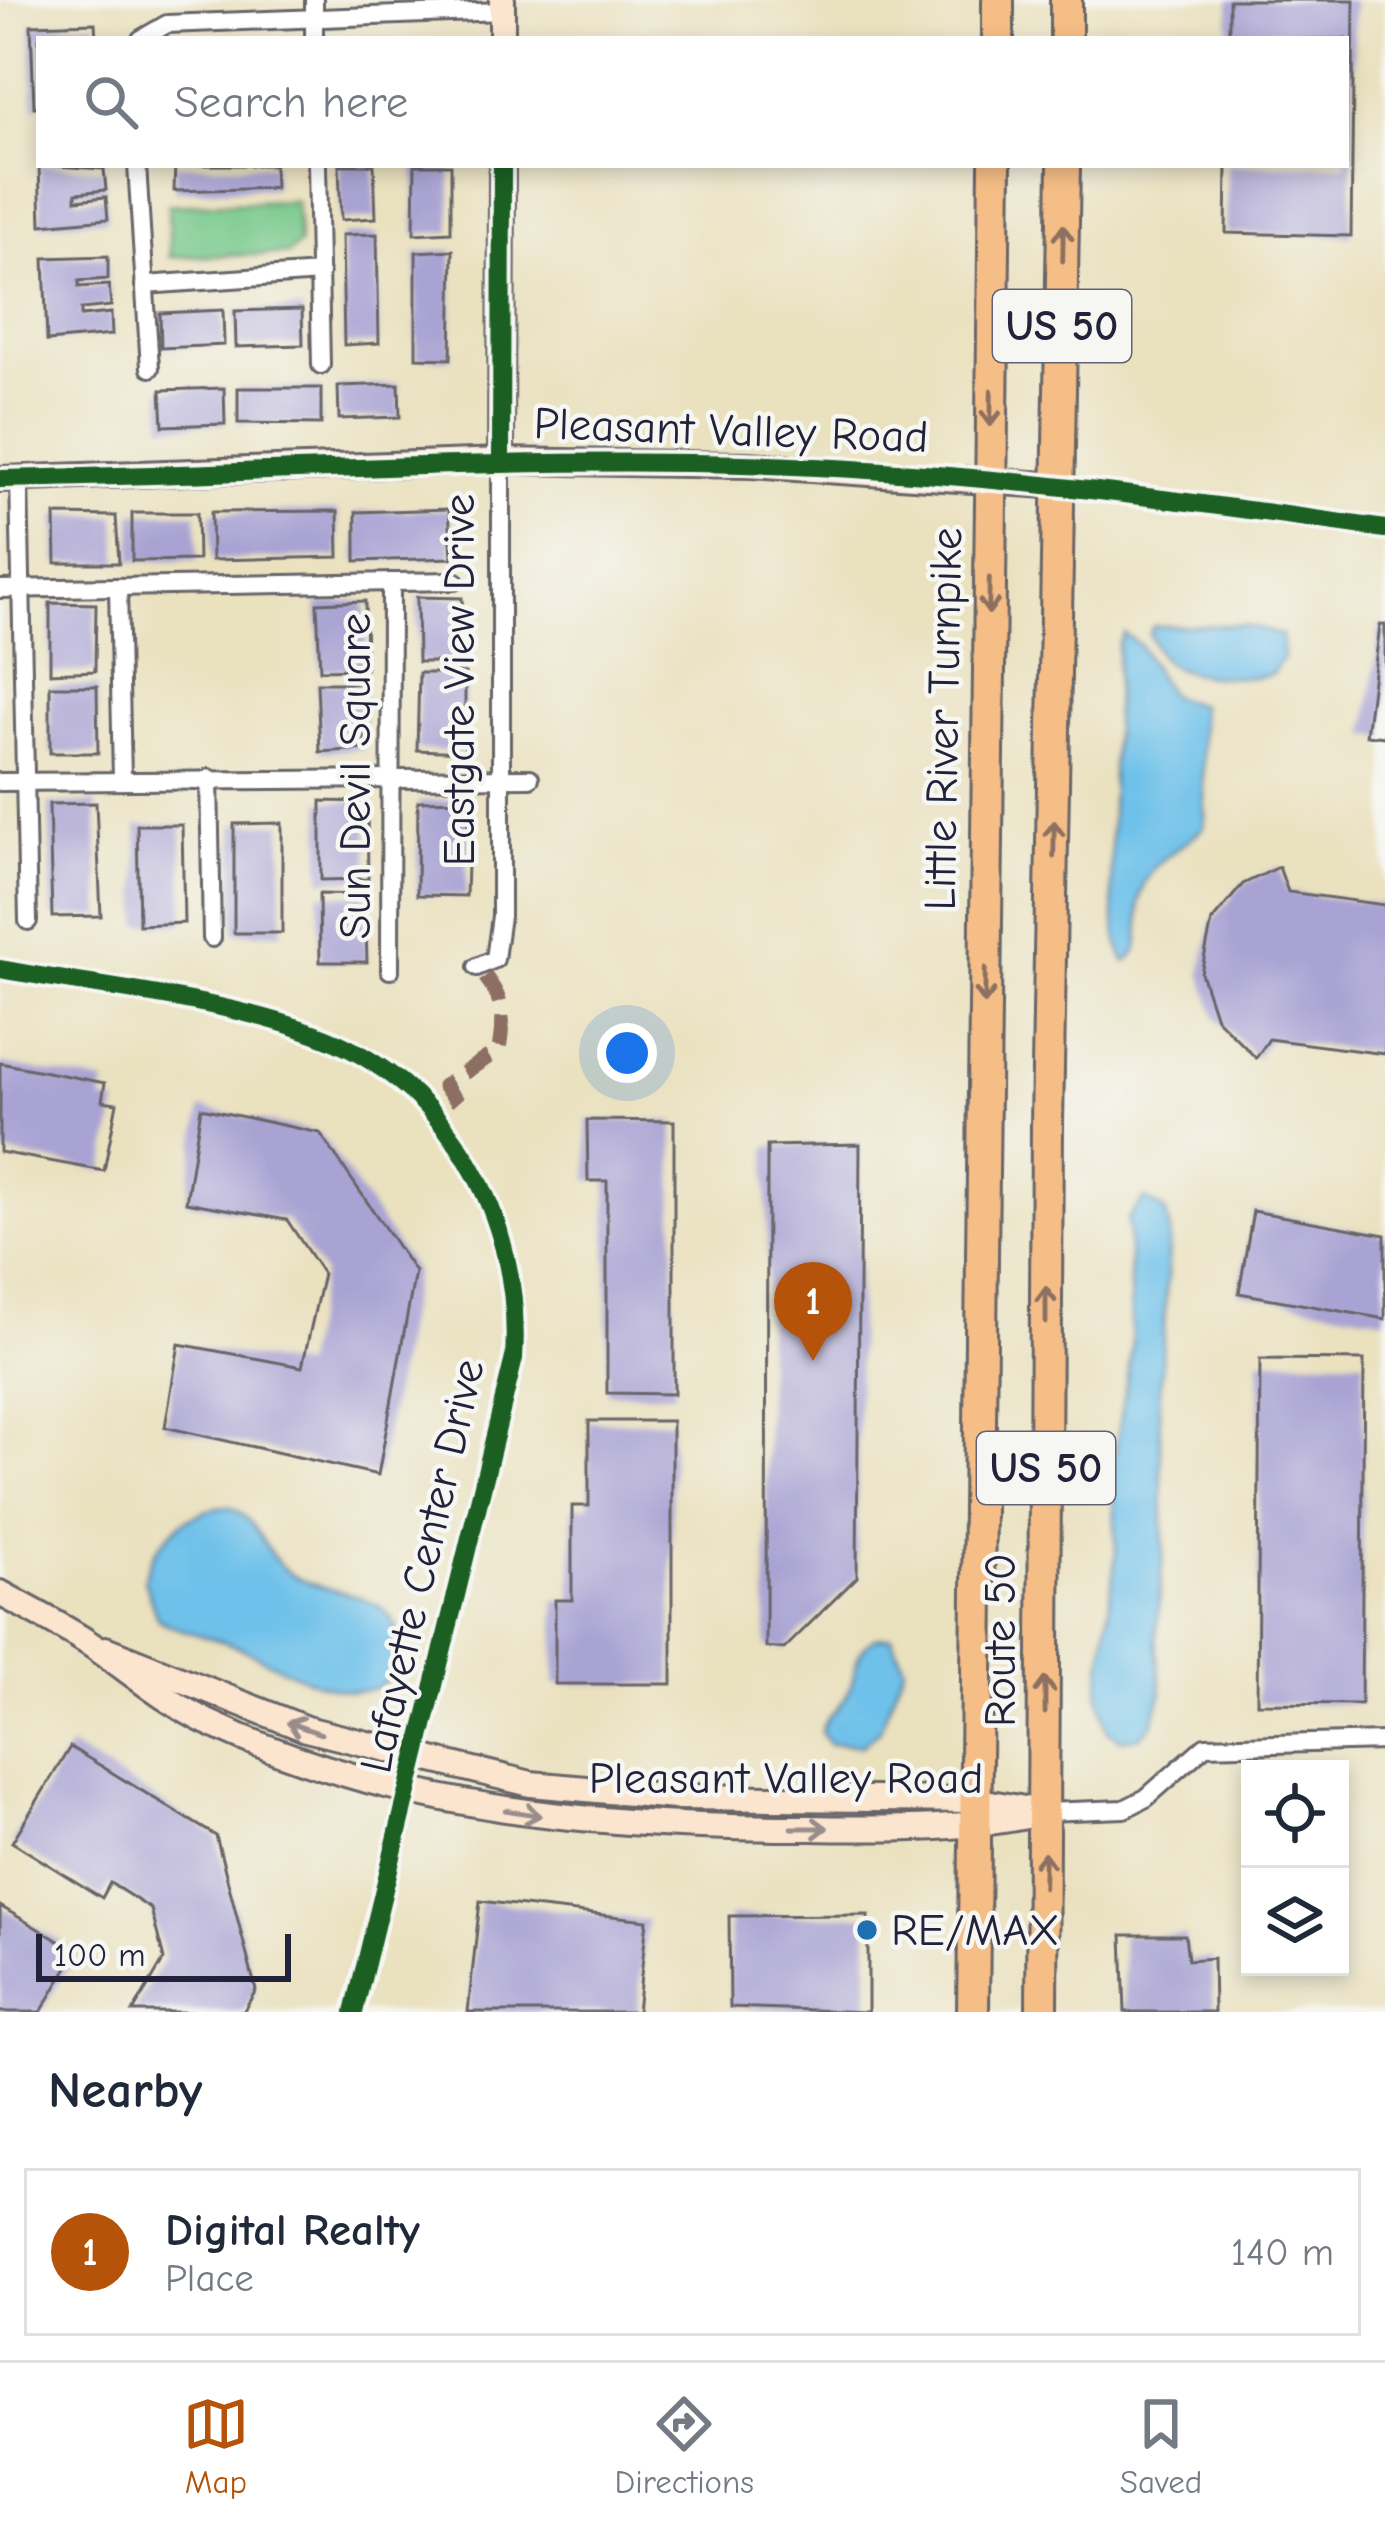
<!DOCTYPE html>
<html lang="en">
<head>
<meta charset="utf-8">
<style>
  :root { --surface:#fff; --page:#f6f6f7; --text:#1f2937; --muted:#747a83; --line:#e0e1e3; --accent:#b45309 }
  body { margin:0; font-family:"Comic Neue",sans-serif; background:var(--page); color:var(--text) }
  .controls { position:absolute; right:36px; bottom:36px; display:grid; overflow:hidden; border-radius:0px; box-shadow:0 6px 18px #0003 }
  .controls button { width:108px; height:108px; display:grid; place-items:center; padding:0; border:0; border-bottom:3px solid var(--line); background:var(--surface); color:var(--text); font:60px sans-serif }
  .scale { position:absolute; left:36px; bottom:30px; width:255px; box-sizing:border-box; padding-left:12px; border:6px solid #22223b; border-top:0; font-size:33px; line-height:42px; white-space:nowrap; color:#22223b; -webkit-text-stroke:9px #f6f6f2; paint-order:stroke }
  .you { position:absolute; left:627px; top:1053px; width:42px; height:42px; margin:-30px; border:9px solid #fff; border-radius:50%; background:#1a73e8; box-shadow:0 0 0 18px #1a73e833 }
  .badge { display:grid; place-items:center; width:78px; height:78px; border-radius:50%; background:var(--accent); color:#fff; font-size:39px; font-weight:700 }
  .pin { position:absolute; translate:-50% -99px; filter:drop-shadow(0 3px 6px #0008) }
  .pin::after { content:''; position:absolute; top:63px; width:42px; height:36px; background:inherit; clip-path:polygon(0 0,100% 0,50% 100%) }
  .list { margin:0; padding:0; list-style:none }
  h2 { display:flex; justify-content:space-between; align-items:center; height:156px; margin:0; padding:0 48px; font-size:51px }
  h2 small { font-size:39px; font-weight:400; color:var(--muted) }
  .list li { display:grid; grid-template-columns:78px 1fr auto; gap:36px; align-items:center; box-sizing:border-box; height:168px; margin:0 24px 24px; padding:0 24px; border:3px solid var(--line); border-radius:0px }
  .list b { display:block; font-size:45px; white-space:nowrap }
  .list p { margin:0; font-size:39px; white-space:nowrap; color:var(--muted) }
  .list em { font-size:39px; font-style:normal; color:var(--muted) }
  .icon { flex:none; width:66px; height:66px; fill:none; stroke:currentColor; stroke-width:2; stroke-linecap:round; stroke-linejoin:round }
  .map { position:relative; flex:none; width:1385px; height:2012px; overflow:hidden }
  .search { position:absolute; background:var(--surface); box-shadow:0 6px 18px #0003; left:36px; right:36px; top:36px; height:132px; display:flex; align-items:center; gap:30px; box-sizing:border-box; padding:0 42px; border-radius:0px; color:var(--muted); font-size:45px }
  .sheet { height:348px; background:var(--surface) }
  nav { display:flex; justify-content:space-around; align-items:center; box-sizing:border-box; height:168px; border-top:3px solid var(--line); background:var(--surface); font-size:33px; color:var(--muted) }
  nav a { display:grid; justify-items:center; gap:6px }
  nav .on { color:var(--accent) }
  .map>svg:first-child { display:block }
  .green { fill:#77c88a; stroke:#4c7562; stroke-width:3 }
  .water { fill:#6ec1ea; stroke:#487292; stroke-width:3 }
  .building { fill:#a9a3d3 }
  .lines { fill:none; stroke-linecap:round; stroke-linejoin:round }
  .street-casing { stroke:#686569; stroke-width:22 }
  .secondary-casing { stroke:#686569; stroke-width:30 }
  .highway-casing { stroke:#686569; stroke-width:36 }
  .street { stroke:#fff; stroke-width:16 }
  .secondary { stroke:#fbe5cf; stroke-width:24 }
  .highway { stroke:#f6be87; stroke-width:30 }
  .quiet { stroke:#8d6e63; stroke-width:15; stroke-dasharray:30 15; stroke-linecap:butt }
  .cycleway-casing { stroke:#f6f6f2; stroke-width:26 }
  .cycleway { stroke:#1b5e20; stroke-width:18 }
  .oneway { stroke:#8c7061 }
  .oneway2 { stroke:#998d8c }
  .poi-dot { fill:#1f6fb2; stroke:#f6f6f2; stroke-width:4.5 }
  .labels { text-anchor:middle; dominant-baseline:central; stroke-width:9; stroke-linejoin:round; paint-order:stroke }
  .shield { fill:#f6f6f2; stroke:#626272; stroke-width:3 }
  .shield-label { font-size:42px; font-weight:bold; fill:#22223b }
  .street-label { font-size:45px; fill:#22223b; stroke:#f6f6f2 }
  .poi-label { font-size:45px; fill:#22223b; stroke:#f6f6f2; text-anchor:start }
</style>
</head>
<body>
<div class="map">
<svg width="1385" height="2012" viewBox="0 0 1385 2012">
  <rect width="100%" height="100%" fill="#f6f6f2"/>
  <filter id="ink" filterUnits="userSpaceOnUse"><feTurbulence type="fractalNoise" baseFrequency=".00833" numOctaves="2"/><feDisplacementMap in="SourceGraphic" scale="24" xChannelSelector="R" yChannelSelector="G"/><feConvolveMatrix kernelMatrix="1 2 1 2 8 2 1 2 1" color-interpolation-filters="sRGB"/></filter>
  <filter id="wash" filterUnits="userSpaceOnUse"><feTurbulence type="fractalNoise" baseFrequency=".004" numOctaves="4" result="noise"/><feDisplacementMap in="SourceGraphic" scale="48" xChannelSelector="R" yChannelSelector="G"/><feGaussianBlur stdDeviation="2.7" result="paint"/><feColorMatrix in="noise" values="0 0 0 0 0 0 0 0 0 0 0 0 0 0 0 0 0 1.4 0 .05"/><feComposite in="paint" operator="in"/></filter>
  <g filter="url(#wash)">
    <rect width="100%" height="100%" fill="#eae1bf"/>
    <!-- green -->
    <polygon class="green" points="296,201 299,244 288,254 170,257 168,205"/>
    <!-- water -->
    <g class="water">
      <path d="M1243,625L1281,635L1283,657L1272,674C1250,681 1181,678 1164,660C1157,654 1153,642 1149,634L1153,626Z"/>
      <path d="M1124,633L1140,646L1170,696L1200,705L1205,817L1204,827C1181,850 1147,860 1140,898C1136,920 1148,949 1126,962C1099,926 1116,700 1118,644Z"/>
      <polygon points="1145,1199 1165,1211 1170,1230 1159,1406 1164,1545 1156,1637 1162,1692 1153,1725 1140,1737 1122,1740 1108,1731 1099,1693 1116,1552 1113,1466 1132,1346 1128,1218"/>
      <path d="M230,1507C262,1522 264,1557 292,1575C330,1599 395,1585 401,1647C388,1738 278,1663 236,1646C209,1635 181,1634 157,1618L144,1580C154,1540 188,1508 230,1507Z"/>
      <path d="M892,1637L904,1666L880,1729L862,1745L829,1744L821,1731C826,1716 837,1711 845,1699C859,1677 850,1653 875,1638Z"/>
    </g>
    <g id="blocks">
      <!-- building -->
      <g class="building">
        <polygon points="1229,0 1354,0 1351,236 1226,233 1227,165 1346,165 1346,39 1229,39"/>
        <polygon points="95,23 96,39 39,39 39,107 34,107 31,25"/>
        <polygon points="39,165 104,169 106,190 76,193 76,200 106,197 108,219 41,225"/>
        <polygon points="175,165 274,165 275,188 174,191"/>
        <polygon points="339,165 374,165 376,218 341,220"/>
        <polygon points="415,165 451,165 451,232 414,234"/>
        <polygon points="377,234 379,343 344,345 342,235"/>
        <polygon points="453,250 451,359 416,358 416,252"/>
        <polygon points="108,256 108,279 79,281 79,287 109,285 111,306 81,309 81,316 111,313 112,335 47,341 44,258"/>
        <polygon points="302,309 303,345 236,347 235,311"/>
        <polygon points="223,310 224,345 161,348 160,313"/>
        <polygon points="399,384 400,417 339,419 338,386"/>
        <polygon points="224,388 225,424 163,426 161,390"/>
        <polygon points="238,388 321,388 321,424 238,423"/>
        <polygon points="449,509 452,558 356,561 356,512"/>
        <polygon points="338,511 339,557 212,560 211,512"/>
        <polygon points="132,513 197,513 198,560 132,561"/>
        <polygon points="55,515 116,516 119,563 56,563"/>
        <polygon points="417,597 462,598 466,662 418,662"/>
        <polygon points="365,601 366,669 320,670 317,603"/>
        <polygon points="50,603 96,604 95,671 50,673"/>
        <polygon points="1380,625 1385,625 1385,737 1366,735"/>
        <polygon points="419,673 465,673 465,752 417,750"/>
        <polygon points="317,683 365,683 365,749 320,752"/>
        <polygon points="50,686 97,686 98,753 50,753"/>
        <polygon points="469,800 466,896 417,895 418,801"/>
        <polygon points="321,801 367,802 368,879 321,880"/>
        <polygon points="96,803 101,916 52,917 49,804"/>
        <polygon points="282,823 282,933 234,933 234,824"/>
        <polygon points="137,825 182,825 184,923 139,925"/>
        <polygon points="1279,867 1288,892 1385,905 1385,1054 1269,1039 1256,1058 1216,1018 1201,973 1212,921 1243,884"/>
        <polygon points="319,894 365,895 367,962 320,962"/>
        <polygon points="0,1063 105,1083 102,1101 117,1103 104,1171 0,1152"/>
        <polygon points="201,1108 320,1133 415,1272 378,1475 165,1427 179,1344 302,1367 323,1274 287,1220 186,1202"/>
        <polygon points="587,1120 674,1121 674,1394 607,1393 607,1181 588,1181"/>
        <polygon points="860,1144 857,1577 784,1649 766,1647 767,1146"/>
        <polygon points="1253,1211 1385,1235 1385,1319 1239,1293"/>
        <polygon points="1260,1359 1364,1360 1361,1704 1257,1703"/>
        <polygon points="589,1421 672,1421 672,1684 555,1684 555,1600 572,1600 572,1506 589,1506"/>
        <polygon points="70,1747 216,1836 256,1990 243,2012 133,2012 164,1959 151,1909 110,1883 102,1898 12,1842"/>
        <polygon points="480,1901 647,1920 637,2012 468,2012"/>
        <polygon points="0,1906 77,1952 41,2012 0,2012"/>
        <polygon points="868,1915 868,2012 730,2007 729,1916"/>
        <polygon points="1122,1935 1185,1935 1188,1960 1213,1958 1214,2012 1125,2012"/>
      </g>
    </g>
  </g>
  <g filter="url(#ink)">
    <use href="#blocks" fill-opacity="0" stroke="#686569" stroke-width="3"/>
    <g class="lines">
      <!-- street casing -->
      <g class="street-casing">
        <g id="street">
          <polyline points="314,0 314,39"/>
          <polyline points="141,39 167,24 502,11"/>
          <polyline points="137,165 150,368"/>
          <polyline points="317,165 321,365"/>
          <polyline points="144,285 320,273"/>
          <polyline points="19,478 28,921"/>
          <polyline points="1061,486 1385,529"/>
          <polyline points="118,587 122,779"/>
          <polyline points="0,589 454,581"/>
          <polyline points="209,778 212,938"/>
          <polyline points="0,782 530,778"/>
          <polyline points="477,967 495,959 501,916 501,461"/>
          <path d="M0,969C103,988 215,998 313,1033C449,1081 523,1219 514,1358L354,2012"/>
          <polyline points="390,970 391,582"/>
          <polyline points="1044,1812 1124,1809 1146,1798 1205,1746 1385,1741"/>
        </g>
      </g>
      <!-- secondary casing -->
      <g class="secondary-casing">
        <g id="secondary">
          <polyline points="502,0 502,39"/>
          <polyline points="501,461 502,165"/>
          <polyline points="0,479 501,461 751,465 1061,486"/>
          <path d="M0,1593C29,1609 59,1624 87,1642C128,1669 162,1700 207,1722C397,1811 603,1828 810,1828C889,1829 967,1831 1044,1812"/>
          <polyline points="105,1649 306,1729 531,1784 675,1797 974,1800 1030,1810"/>
        </g>
      </g>
      <!-- highway casing -->
      <g class="highway-casing">
        <g id="highway">
          <polyline points="998,39 998,0"/>
          <polyline points="1066,39 1066,0"/>
          <polyline points="973,2012 995,165"/>
          <polyline points="1042,2012 1047,1124 1064,165"/>
        </g>
      </g>
      <!-- street -->
      <use href="#street" class="street"/>
      <!-- secondary -->
      <use href="#secondary" class="secondary"/>
      <!-- highway -->
      <use href="#highway" class="highway"/>
      <!-- quiet -->
      <path class="quiet" d="M458,1102L444,1086L499,1050C505,1011 504,997 477,967"/>
      <!-- cycleway casing -->
      <g class="cycleway-casing">
        <g id="cycleway">
          <polyline points="501,461 502,165"/>
          <path d="M0,479C230,475 459,460 690,463C922,465 1155,496 1385,529"/>
          <path d="M0,969C103,988 215,998 313,1033C449,1081 523,1219 514,1358L354,2012"/>
        </g>
      </g>
      <!-- cycleway -->
      <use href="#cycleway" class="cycleway"/>
    </g>
    <!-- one-way arrows -->
    <defs><path id="oneway-shaft" d="M-6 0H5M1.5-3L5.5 0L1.5 3" fill="none" stroke-width="1.6" stroke-linecap="round" stroke-linejoin="round" transform="scale(3)"/></defs>
    <g class="oneway">
      <use href="#oneway-shaft" transform="translate(1063 243) rotate(-89)"/>
      <use href="#oneway-shaft" transform="translate(991 408) rotate(91)"/>
      <use href="#oneway-shaft" transform="translate(989 596) rotate(91)"/>
      <use href="#oneway-shaft" transform="translate(1054 839) rotate(-89)"/>
      <use href="#oneway-shaft" transform="translate(985 986) rotate(91)"/>
      <use href="#oneway-shaft" transform="translate(1046 1305) rotate(-90)"/>
      <use href="#oneway-shaft" transform="translate(1045 1695) rotate(-90)"/>
      <use href="#oneway-shaft" transform="translate(1044 1870) rotate(-89)"/>
    </g>
    <g class="oneway2">
      <use href="#oneway-shaft" transform="translate(304 1728) rotate(-161)"/>
      <use href="#oneway-shaft" transform="translate(523 1813) rotate(9)"/>
      <use href="#oneway-shaft" transform="translate(810 1828)"/>
    </g>
  </g>
  <!-- markers -->
  <circle class="poi-dot" cx="867" cy="1930" r="12"/>
  <g class="labels">
    <!-- shield labels -->
    <g class="shield">
      <rect x="993" y="290" width="138" height="72" rx="9"/>
      <rect x="977" y="1432" width="138" height="72" rx="9"/>
    </g>
    <g class="shield-label">
      <text x="1062" y="326">US 50</text>
      <text x="1046" y="1468">US 50</text>
    </g>
    <!-- street labels -->
    <g class="street-label">
      <text transform="translate(731 430) rotate(2)">Pleasant Valley Road</text>
      <text transform="translate(459 680) rotate(-90)">Eastgate View Drive</text>
      <text transform="translate(943 719) rotate(-89)">Little River Turnpike</text>
      <text transform="translate(355 776) rotate(-90)">Sun Devil Square</text>
      <text transform="translate(422 1566) rotate(-77)">Lafayette Center Drive</text>
      <text transform="translate(1000 1640) rotate(-90)">Route 50</text>
      <text x="786" y="1778">Pleasant Valley Road</text>
    </g>
    <!-- poi labels -->
    <g class="poi-label">
      <text x="891" y="1930">RE/MAX</text>
    </g>
  </g>
</svg>
<div class="controls">
<button><svg class="icon" aria-label="locate" viewBox="0 0 24 24"><circle cx="12" cy="12" r="6"/><path d="M12 2v4M12 18v4M2 12h4M18 12h4"/></svg></button>
<button><svg class="icon" aria-label="layers" viewBox="0 0 24 24"><path d="M12 4l9 5-9 5-9-5zM3 14l9 5 9-5"/></svg></button>
</div>
<div class="scale">100 m</div>
<div class="you"></div>
<div class="pin badge" style="left:813px;top:1361px">1</div>
<div class="search"><svg class="icon" aria-label="search" viewBox="0 0 24 24"><circle cx="10" cy="10" r="6"/><path d="M15 15l6 6"/></svg>Search here</div>
</div>
<section class="sheet">
<h2>Nearby<small></small></h2>
<ul class="list">
<li><span class="badge">1</span><div><b>Digital Realty</b><p>Place</p></div><em>140 m</em></li>
</ul>
</section>
<nav>
<a class="on"><svg class="icon" aria-label="map" viewBox="0 0 24 24"><path d="M3 6l6-2 6 2 6-2v14l-6 2-6-2-6 2zM9 4v14M15 6v14"/></svg>Map</a>
<a><svg class="icon" aria-label="directions" viewBox="0 0 24 24"><path d="M12 3l9 9-9 9-9-9zM9 14v-3h6M13 9l2 2-2 2"/></svg>Directions</a>
<a><svg class="icon" aria-label="saved" viewBox="0 0 24 24"><path d="M7 4h10v16l-5-4-5 4z"/></svg>Saved</a>
</nav>
</body>
</html>
